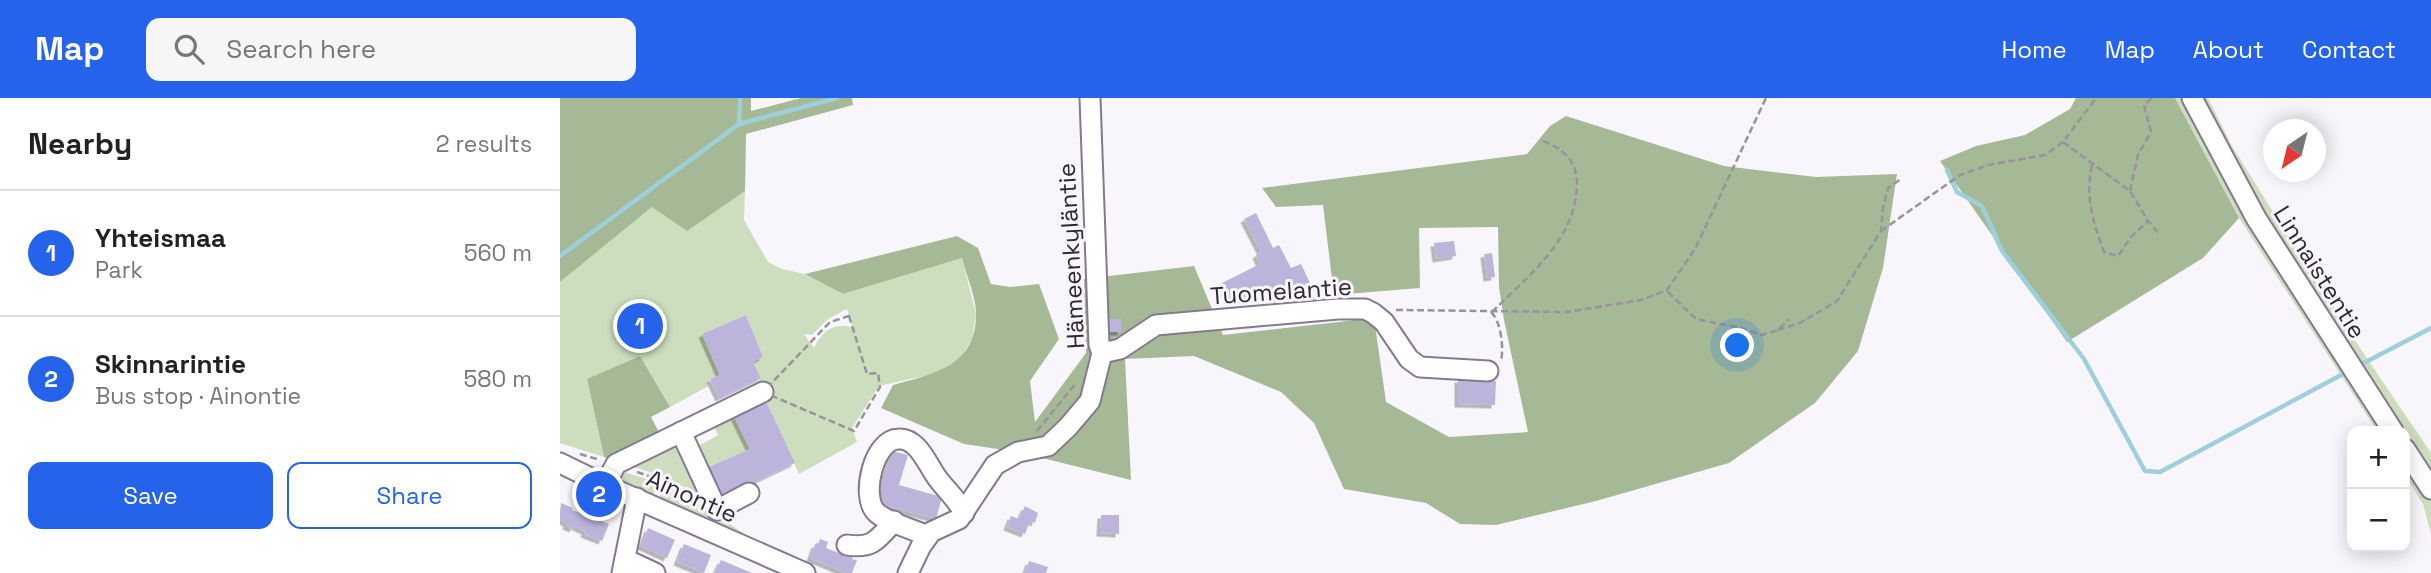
<!DOCTYPE html>
<html lang="en">
<head>
<meta charset="utf-8">
<style>
  :root { --surface:#fff; --page:#f6f6f6; --text:#222; --muted:#767676; --line:#e0e0e0; --accent:#2563eb }
  body { margin:0; font-family:"Space Grotesk",sans-serif; background:var(--page); color:var(--text) }
  .controls { position:absolute; right:21px; bottom:21px; display:grid; overflow:hidden; border-radius:14px; box-shadow:0 4px 18px #0003 }
  .controls button { width:63px; height:63px; display:grid; place-items:center; padding:0; border:0; border-bottom:2px solid var(--line); background:var(--surface); color:var(--text); font:35px sans-serif }
  .compass { position:absolute; left:1703px; top:21px; width:63px; height:63px; border-radius:50%; background:var(--surface); box-shadow:0 4px 18px #0003; rotate:215deg }
  .you { position:absolute; left:1178px; top:248px; width:24px; height:24px; margin:-18px; border:5px solid #fff; border-radius:50%; background:#1a73e8; box-shadow:0 0 0 10px #1a73e833 }
  .badge { display:grid; place-items:center; width:46px; height:46px; border-radius:50%; background:var(--accent); color:#fff; font-size:23px; font-weight:700 }
  .pin { position:absolute; translate:-50% -50%; border:4px solid #fff; box-shadow:0 2px 7px #0006 }
  .list { margin:0; padding:0; list-style:none }
  h2 { display:flex; justify-content:space-between; align-items:center; height:91px; margin:0; padding:0 28px; font-size:30px }
  h2 small { font-size:23px; font-weight:400; color:var(--muted) }
  .list li { display:grid; grid-template-columns:46px 1fr auto; gap:21px; align-items:center; box-sizing:border-box; height:126px; padding:0 28px; border-top:2px solid var(--line) }
  .list b { display:block; font-size:26px; white-space:nowrap }
  .list p { margin:0; font-size:23px; white-space:nowrap; color:var(--muted) }
  .list em { font-size:23px; font-style:normal; color:var(--muted) }
  .actions { display:flex; gap:14px; padding:21px 28px }
  .actions a { flex:1; padding:16px 0; border:2px solid var(--accent); border-radius:14px; text-align:center; font-size:24px; color:var(--accent) }
  .actions .main { background:var(--accent); color:#fff }
  .icon { flex:none; width:38px; height:38px; fill:none; stroke:currentColor; stroke-width:2; stroke-linecap:round; stroke-linejoin:round }
  .map { position:relative; flex:none; width:1871px; height:475px; overflow:hidden }
  header { display:flex; align-items:center; gap:42px; box-sizing:border-box; height:98px; padding:0 35px; background:var(--accent); color:#fff }
  header strong { font-size:33px }
  nav { display:flex; gap:38px; margin-inline-start:auto; font-size:24px }
  .search { width:490px; height:63px; background:var(--page); display:flex; align-items:center; gap:18px; box-sizing:border-box; padding:0 24px; border-radius:14px; color:var(--muted); font-size:26px }
  main { display:flex }
  aside { flex:1; background:var(--surface) }
  .map>svg:first-child { display:block }
  .green { fill:#cddebe; fill-rule:evenodd }
  .forest { fill:#a6b996 }
  .lines { fill:none; stroke-linecap:round; stroke-linejoin:round }
  .stream { stroke:#9ed0db; stroke-width:4.5 }
  .building { fill:#bcb4da; filter:url(#shadow) }
  .minor-casing { stroke:#85798f; stroke-width:23 }
  .path { stroke:#97939a; stroke-width:2.5; stroke-dasharray:7 3.5; stroke-linecap:butt }
  .minor { stroke:#fff; stroke-width:19 }
  .labels { text-anchor:middle; dominant-baseline:central; stroke-width:6; stroke-linejoin:round; paint-order:stroke }
  .street-label { font-size:24px; fill:#2d2831; stroke:#f9f6fb }
</style>
</head>
<body>
<header>
<strong>Map</strong>
<div class="search"><svg class="icon" aria-label="search" viewBox="0 0 24 24"><circle cx="10" cy="10" r="6"/><path d="M15 15l6 6"/></svg>Search here</div>
<nav><a>Home</a><a>Map</a><a>About</a><a>Contact</a></nav>
</header>
<main>
<aside>
<h2>Nearby<small>2 results</small></h2>
<ul class="list">
<li><span class="badge">1</span><div><b>Yhteismaa</b><p>Park</p></div><em>560 m</em></li>
<li><span class="badge">2</span><div><b>Skinnarintie</b><p>Bus stop · Ainontie</p></div><em>580 m</em></li>
</ul>
<div class="actions"><a class="main">Save</a><a>Share</a></div>
</aside>
<div class="map">
<svg width="1871" height="475" viewBox="0 0 1871 475">
  <defs>
    <filter id="shadow"><feDropShadow dx="-3.5" dy="3.5" stdDeviation="0" flood-color="#0004"/></filter>
  </defs>
  <rect width="100%" height="100%" fill="#f9f6fb"/>
  <!-- green -->
  <g class="green">
    <polygon points="1615,0 1624,0 1828,333 1817,333 1679,120"/>
    <polygon points="1637,0 1648,0 1672,48 1725,133 1800,250 1871,355 1871,379 1845,337 1845,333 1842,333 1744,184"/>
    <path d="M185,93L184,122L208,164L222,171L245,176L283,196L402,160L416,216L412,241L400,261L377,275L319,288L292,330L297,344L239,376L197,282L201,280L193,264L203,259L186,217L142,236L160,277L150,281L147,289L110,309L80,258L27,282L44,359L0,345V184L92,109L127,132ZM287,211L293,230C276,223 261,233 254,250L244,236L252,237L268,221Z"/>
    <polygon points="174,318 190,351 144,371 137,349 158,337 153,327"/>
    <polygon points="123,344 150,403 105,379 65,366 106,347 109,352"/>
    <polygon points="1845,360 1871,405 1871,437 1863,406 1845,377"/>
    <polygon points="59,372 98,385 92,401 62,385"/>
    <polygon points="105,388 156,416 197,445 98,403"/>
  </g>
  <!-- forest -->
  <g class="forest">
    <polygon points="0,0 191,0 191,13 241,0 292,0 293,7 186,36 185,93 127,133 92,109 0,184"/>
    <polygon points="1516,0 1615,0 1679,120 1643,160 1507,244 1380,63 1416,48 1465,37 1510,11"/>
    <path d="M1006,18L1164,68L1256,79L1337,76L1323,170L1298,253L1255,305L1169,365L1036,403L936,427L900,426L866,405L784,391L754,325L721,294L634,258L565,261L571,382L458,354L404,346L321,310L333,287C372,276 415,269 416,218C417,202 406,176 402,160L283,196L245,176L397,138L418,150L431,186L450,189L479,186L499,241L470,283L475,324L526,255L524,181L634,168L663,237L814,220L826,304L889,339L968,334L944,222L939,189L938,129L859,130L860,190L774,197L763,107L716,109L702,90L967,56L990,28Z"/>
    <polygon points="80,258 110,309 91,319 101,338 54,362 44,359 27,281"/>
  </g>
  <g class="lines">
    <!-- stream -->
    <g class="stream">
      <polyline points="179,26 180,0"/>
      <polyline points="1387,72 1397,94 1422,108 1442,153 1524,261 1585,373 1600,374 1783,276"/>
      <polyline points="0,158 179,26 277,0"/>
      <polyline points="1802,266 1871,230"/>
    </g>
  </g>
  <!-- building -->
  <g class="building">
    <polygon points="696,115 713,150 719,147 731,170 741,166 750,185 715,202 707,187 670,205 660,186 700,166 696,157 701,154 684,121"/>
    <polygon points="894,143 896,158 876,161 874,145"/>
    <polygon points="932,155 935,179 927,180 924,156"/>
    <polygon points="186,217 203,259 193,264 201,280 159,300 150,281 160,277 142,236"/>
    <rect x="547" y="221" width="14" height="13"/>
    <polygon points="898,281 936,283 935,307 898,306"/>
    <polygon points="206,303 235,365 158,401 144,371 190,351 174,318"/>
    <polygon points="332,353 348,357 339,387 382,399 376,421 317,405"/>
    <polygon points="1,405 13,410 12,412 49,426 42,443 24,436 25,433 14,428 13,431 6,428 7,425 0,422"/>
    <polygon points="465,408 478,415 475,425 470,423 465,436 447,429 451,418 459,421"/>
    <polygon points="541,417 559,417 559,436 540,435"/>
    <polygon points="88,430 115,442 107,460 81,448"/>
    <polygon points="260,441 268,444 266,450 284,457 287,452 295,455 292,461 297,462 292,475 286,475 250,460 255,446 258,447"/>
    <polygon points="124,446 151,457 144,475 117,464"/>
    <polygon points="161,462 192,475 155,475"/>
    <polygon points="469,463 488,469 486,475 465,475"/>
  </g>
  <g class="lines">
    <!-- minor casing -->
    <g class="minor-casing">
      <g id="minor">
        <polyline points="1632,0 1696,120 1833,333"/>
        <polyline points="542,255 560,251 596,227 778,211 805,211 813,215 824,224 849,261 860,269 928,273"/>
        <polyline points="121,334 157,412 189,395"/>
        <polyline points="1845,351 1871,391"/>
        <polyline points="0,365 47,388 245,475"/>
        <polyline points="45,387 56,366 203,294"/>
        <path d="M368,438C355,432 323,423 315,413C301,396 314,342 338,341C358,339 368,368 378,381C387,393 397,401 404,415"/>
        <path d="M287,447C313,451 318,441 334,423"/>
        <polyline points="65,461 95,475"/>
        <polyline points="62,475 77,400"/>
        <polyline points="348,475 361,448 371,434 399,421 435,367 458,354 488,348 508,329 530,303 542,255 539,247 530,0"/>
      </g>
    </g>
    <!-- path -->
    <g class="path">
      <polyline points="1503,44 1570,93 1588,123 1600,137"/>
      <path d="M1532,67C1525,100 1533,123 1544,154L1558,158L1571,139L1588,123"/>
      <polyline points="1570,93 1578,57 1591,34 1584,7 1592,0"/>
      <polyline points="1321,133 1400,77 1428,67 1485,57 1503,44 1536,0"/>
      <polyline points="1108,194 1136,221 1181,230 1202,237 1218,232 1229,221"/>
      <polyline points="836,212 1007,214 1081,202 1107,192 1135,151 1206,0"/>
      <path d="M931,214C941,223 944,250 941,263"/>
      <path d="M932,214C968,178 1016,142 1017,86C1017,63 1004,51 983,43"/>
      <polygon points="289,218 307,276 318,275 320,289 294,333 203,294 270,224"/>
      <polyline points="1218,232 1240,225 1277,203 1321,133 1323,110 1328,90 1341,81"/>
      <polyline points="477,333 517,284"/>
      <polyline points="20,356 40,362"/>
      <polyline points="77,374 103,383 132,397"/>
    </g>
    <!-- minor -->
    <use href="#minor" class="minor"/>
  </g>
  <g class="labels">
    <!-- street labels -->
    <g class="street-label">
      <text transform="translate(511 158) rotate(-93)">Hämeenkyläntie</text>
      <text transform="translate(1760 174) rotate(58)">Linnaistentie</text>
      <text transform="translate(721 193) rotate(-4)">Tuomelantie</text>
      <text transform="translate(132 398) rotate(24)">Ainontie</text>
    </g>
  </g>
</svg>
<div class="controls">
<button>+</button>
<button>−</button>
</div>
<svg class="compass" viewBox="-18 -18 36 36"><path d="M0-13l5 13h-10z" fill="#e53935"/><path d="M0 13l5-13h-10z" fill="#767676"/></svg>
<div class="you"></div>
<div class="pin badge" style="left:80px;top:228px">1</div>
<div class="pin badge" style="left:39px;top:396px">2</div>
</div>
</main>
</body>
</html>
